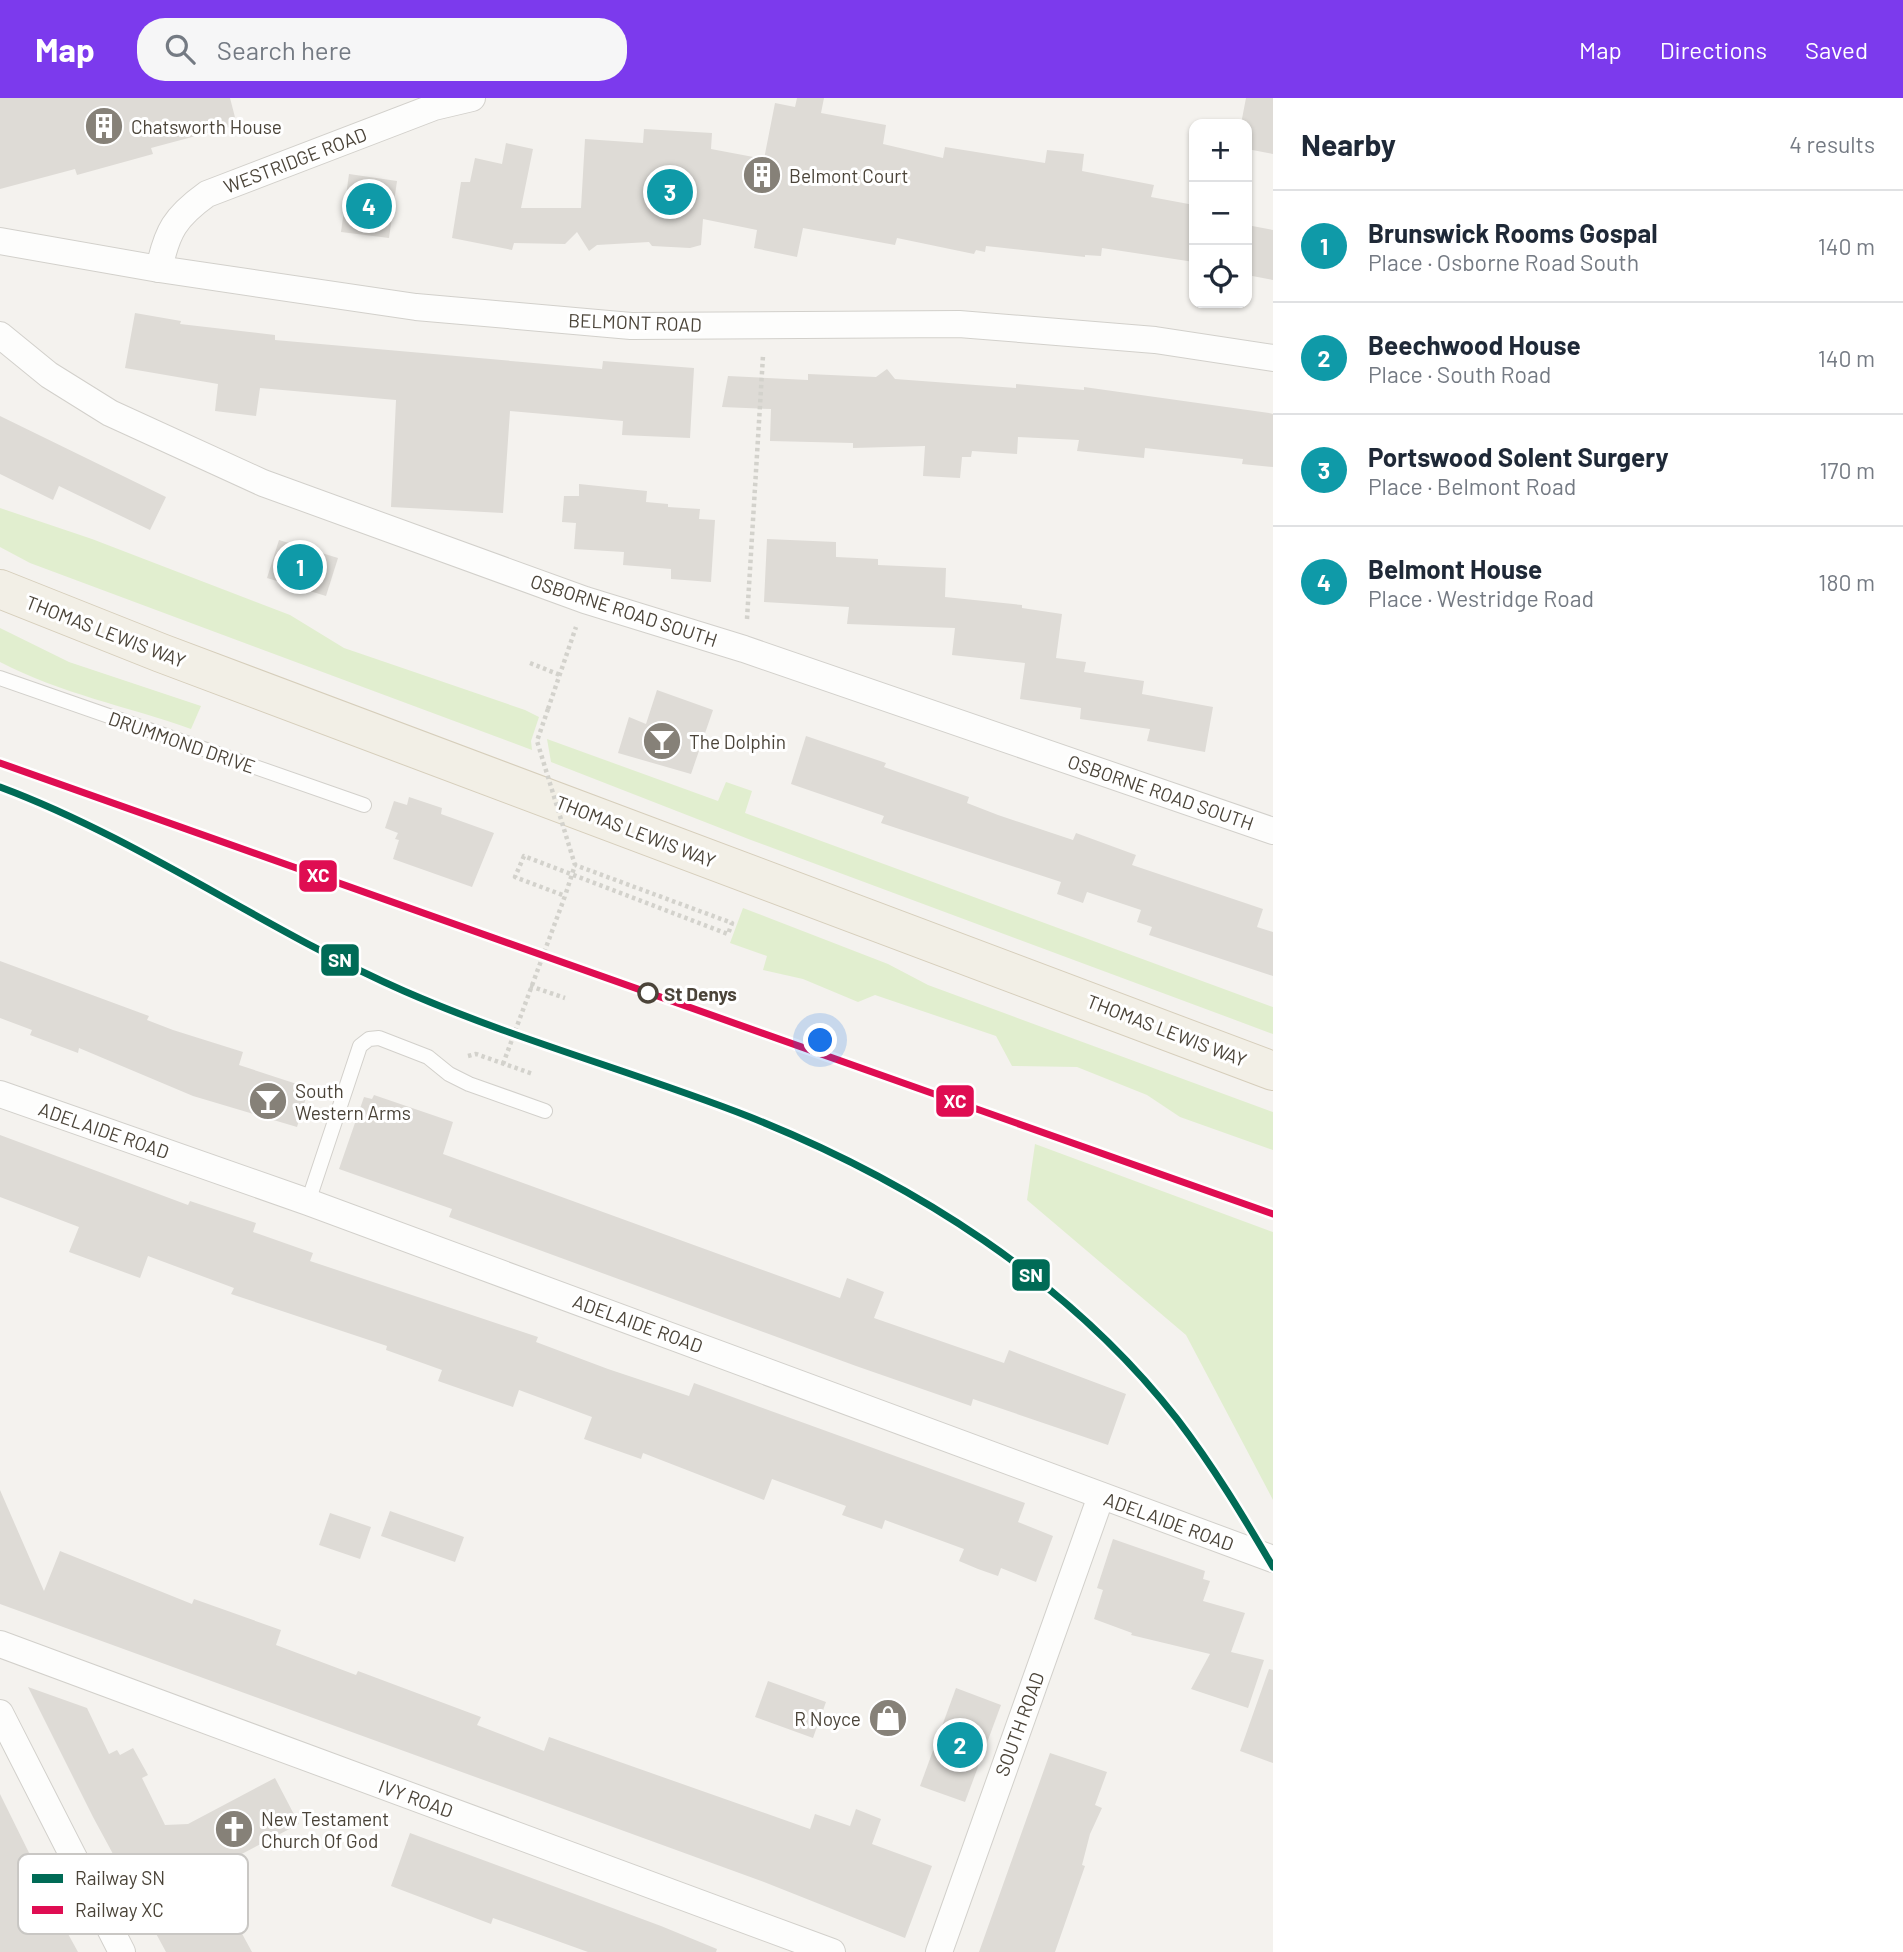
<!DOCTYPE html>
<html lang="en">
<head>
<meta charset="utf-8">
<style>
  :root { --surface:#fff; --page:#f6f6f7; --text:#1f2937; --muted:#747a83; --line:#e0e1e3; --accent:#7c3aed }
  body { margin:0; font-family:Barlow,sans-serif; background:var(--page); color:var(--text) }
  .controls { position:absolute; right:21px; top:21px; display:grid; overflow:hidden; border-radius:14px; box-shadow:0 2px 5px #0004 }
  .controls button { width:63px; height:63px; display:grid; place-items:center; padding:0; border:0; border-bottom:2px solid var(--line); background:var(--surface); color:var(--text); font:35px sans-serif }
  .you { position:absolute; left:821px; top:943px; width:24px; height:24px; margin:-18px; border:5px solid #fff; border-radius:50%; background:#1a73e8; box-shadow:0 0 0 10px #1a73e833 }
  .badge { display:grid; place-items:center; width:46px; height:46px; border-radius:50%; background:var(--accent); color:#fff; font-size:23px; font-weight:700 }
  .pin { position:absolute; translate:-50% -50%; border:4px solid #fff; box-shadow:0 2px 7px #0006 }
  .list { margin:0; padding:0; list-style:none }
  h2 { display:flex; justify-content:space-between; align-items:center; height:91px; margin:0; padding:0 28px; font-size:30px }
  h2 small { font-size:23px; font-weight:400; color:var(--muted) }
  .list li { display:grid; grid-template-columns:46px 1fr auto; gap:21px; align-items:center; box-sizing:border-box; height:112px; padding:0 28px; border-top:2px solid var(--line) }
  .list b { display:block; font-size:26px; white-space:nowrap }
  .list p { margin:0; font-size:23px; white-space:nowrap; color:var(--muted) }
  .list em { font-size:23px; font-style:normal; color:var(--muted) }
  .icon { flex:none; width:38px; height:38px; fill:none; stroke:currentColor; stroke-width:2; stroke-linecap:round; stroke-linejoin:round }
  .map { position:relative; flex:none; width:1273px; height:1854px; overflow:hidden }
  header { display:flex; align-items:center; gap:42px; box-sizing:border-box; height:98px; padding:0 35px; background:var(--accent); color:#fff }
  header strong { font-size:33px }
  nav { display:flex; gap:38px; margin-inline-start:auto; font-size:24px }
  .search { width:490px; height:63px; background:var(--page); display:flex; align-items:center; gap:18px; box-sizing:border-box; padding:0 24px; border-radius:28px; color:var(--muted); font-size:26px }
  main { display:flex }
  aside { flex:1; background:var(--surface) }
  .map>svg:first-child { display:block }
  .green { fill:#e1eecf }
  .building { fill:#dedbd6 }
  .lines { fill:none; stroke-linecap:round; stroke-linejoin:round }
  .lane-casing { stroke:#d2d0cb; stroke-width:16 }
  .street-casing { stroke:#d2d0cb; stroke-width:28 }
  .primary-casing { stroke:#d6cebb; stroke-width:40 }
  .path { stroke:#d3d2cc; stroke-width:4.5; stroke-dasharray:3.5 3.5; stroke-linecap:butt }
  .lane { stroke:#fdfdfc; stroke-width:14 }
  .street { stroke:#fdfdfc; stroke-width:26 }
  .primary { stroke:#f2efe6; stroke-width:38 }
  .path-bridge { stroke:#d3d2cc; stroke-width:4.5; stroke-dasharray:3.5 3.5; stroke-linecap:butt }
  .rail-1-casing { stroke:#fff; stroke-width:12 }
  .rail-2-casing { stroke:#fff; stroke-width:12 }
  .rail-1 { stroke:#006b56; stroke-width:7 }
  .rail-2 { stroke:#df0d52; stroke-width:7 }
  .stop-dot { fill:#fff; stroke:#4b4439; stroke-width:3.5 }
  .labels { text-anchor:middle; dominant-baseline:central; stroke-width:6; stroke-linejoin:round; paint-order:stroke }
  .poi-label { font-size:19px; fill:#4b4439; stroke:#fff; text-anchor:start }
  .street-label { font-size:19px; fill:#4b4439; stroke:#fff }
  .stop-label { font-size:19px; font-weight:bold; fill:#4b4439; stroke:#fff; text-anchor:start }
  .key { fill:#fff; stroke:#c9c7c4; stroke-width:2 }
  .key-label { font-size:19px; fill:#4b4439 }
  .line-badge { stroke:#fff; stroke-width:2.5 }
  .badge-label { font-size:19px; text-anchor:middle; font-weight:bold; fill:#fff }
</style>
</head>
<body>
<header>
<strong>Map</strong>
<div class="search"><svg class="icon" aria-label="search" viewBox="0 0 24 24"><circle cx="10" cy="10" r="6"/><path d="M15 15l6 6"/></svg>Search here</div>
<nav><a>Map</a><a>Directions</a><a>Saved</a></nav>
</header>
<main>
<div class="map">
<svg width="1273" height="1854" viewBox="0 0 1273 1854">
  <rect width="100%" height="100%" fill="#f4f2ee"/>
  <!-- green -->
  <g class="green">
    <polygon points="0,410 92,441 290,517 344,550 525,612 539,619 531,643 532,652 30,465 0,449"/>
    <path d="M0,530L69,564L201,608L191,631C127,608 61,596 0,564Z"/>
    <polygon points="547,641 718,703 726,684 752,693 745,715 1273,909 1273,936 751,742 551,664"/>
    <polygon points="743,810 888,866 928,887 1273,1014 1273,1052 1180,1019 1147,997 1077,969 1012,968 996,938 875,897 858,904 803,881 763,872 767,858 730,845"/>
    <polygon points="1035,1046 1273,1134 1273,1402 1186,1237 1027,1102"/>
  </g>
  <!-- building -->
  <g class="building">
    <polygon points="0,0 230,0 237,27 151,50 153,56 77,77 75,71 0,91"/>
    <polygon points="797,0 824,0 821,15 886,27 883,46 943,60 945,49 1045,65 1047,52 1084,56 1082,73 1154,87 1151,99 1194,107 1194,164 1102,150 1101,158 1085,157 1085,159 986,148 985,154 976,152 974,156 897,140 895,147 803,130 797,159 754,150 757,132 703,121 701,147 690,150 652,148 649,144 597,147 589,153 577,134 565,146 514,145 512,152 452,140 461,84 470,84 475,60 502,66 506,45 533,51 521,110 581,110 585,41 643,45 644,31 712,35 711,51 764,61 775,5 795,9"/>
    <polygon points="1246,0 1273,0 1273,56 1247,51 1247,26 1241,26"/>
    <polygon points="349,76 397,83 389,140 341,134"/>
    <polygon points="1247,127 1273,132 1273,182 1247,177"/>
    <polygon points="135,215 181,223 180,226 275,237 275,242 602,271 603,263 694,270 690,340 622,337 623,323 510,313 503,415 391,409 396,302 260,290 256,318 215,313 218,286 125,270"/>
    <polygon points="887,271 895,281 1016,290 1016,286 1084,292 1084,289 1269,315 1273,316 1273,369 1242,366 1243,361 1145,350 1144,360 1077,353 1079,342 1018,339 1017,356 972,353 971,359 962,359 960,380 923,378 925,348 853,350 853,345 770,343 771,311 722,309 728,278 808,282 808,276 876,279"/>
    <polygon points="0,318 166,399 150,432 59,388 53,402 0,376"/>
    <polygon points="579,386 647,393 646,404 668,406 668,409 700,411 699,421 715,422 711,484 671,481 671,471 623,467 624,454 574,451 576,425 562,424 564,398 579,398"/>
    <polygon points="767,441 836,444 836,459 878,461 878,467 946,470 945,499 1022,507 1022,510 1062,516 1056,560 1086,564 1084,574 1144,583 1142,596 1213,609 1205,654 1147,643 1150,631 1080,621 1081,610 1020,601 1025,565 952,557 955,530 847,526 849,509 764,504"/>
    <polygon points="279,442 338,460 326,498 267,480"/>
    <polygon points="657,592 713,612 691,676 618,655 629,619 646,626"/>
    <polygon points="806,638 886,665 884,669 969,699 967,705 998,717 1073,742 1076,735 1136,757 1132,767 1263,811 1257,829 1273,834 1273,878 1149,837 1152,829 1137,824 1141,812 1087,794 1083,805 1057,796 1061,784 881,725 884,718 791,686"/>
    <polygon points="409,699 442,710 441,716 494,735 472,789 393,761 399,742 395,741 398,735 385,730 394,703 407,707"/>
    <polygon points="0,863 149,918 147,922 173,932 243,954 239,967 309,990 297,1029 193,998 79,950 78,955 30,937 32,932 0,920"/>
    <polygon points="374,997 453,1024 443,1056 840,1200 847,1180 884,1194 874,1220 1004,1265 1009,1252 1126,1296 1108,1347 973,1301 971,1308 856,1268 449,1119 452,1111 339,1071 364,999 372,1001"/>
    <polygon points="0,1037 188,1107 190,1103 256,1125 253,1134 313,1155 310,1163 538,1239 536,1244 608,1271 689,1298 694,1285 1025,1405 1018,1424 1053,1438 1036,1484 1001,1470 998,1478 978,1471 959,1463 964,1451 885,1422 882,1431 842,1417 846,1408 772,1381 764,1402 643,1355 641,1361 584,1341 592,1319 519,1292 513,1309 438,1283 442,1272 386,1252 387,1248 231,1196 234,1190 148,1158 140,1180 69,1154 79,1129 0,1099"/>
    <polygon points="0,1392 44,1493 60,1453 192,1506 194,1501 281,1532 276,1547 356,1577 358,1573 481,1619 477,1627 544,1653 549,1639 810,1731 815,1716 850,1728 856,1711 881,1721 872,1746 932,1768 905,1840 764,1784 0,1506"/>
    <polygon points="390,1413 464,1439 455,1464 381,1438"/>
    <polygon points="330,1415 371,1429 360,1461 319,1447"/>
    <polygon points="1113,1441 1205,1473 1203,1481 1210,1483 1203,1503 1245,1515 1231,1554 1264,1562 1248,1610 1191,1591 1210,1556 1131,1537 1132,1535 1094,1521 1103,1492 1097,1490"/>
    <polygon points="1269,1571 1273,1572 1273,1665 1240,1653"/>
    <polygon points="768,1583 826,1604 813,1640 755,1619"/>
    <polygon points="28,1589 87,1610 109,1656 117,1652 120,1657 133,1650 148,1677 142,1680 165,1727 188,1726 275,1680 299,1726 194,1781 219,1828 234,1821 252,1854 166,1854 93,1719"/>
    <polygon points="956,1590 1001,1607 965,1704 920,1688"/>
    <polygon points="1050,1655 1107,1674 1095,1707 1102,1710 1090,1736 1082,1767 1085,1768 1055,1854 979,1854"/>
    <polygon points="0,1696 34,1765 30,1767 78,1854 0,1854"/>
    <polygon points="410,1735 661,1828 717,1851 716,1854 588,1854 493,1820 491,1826 391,1788"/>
  </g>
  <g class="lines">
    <!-- lane casing -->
    <g class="lane-casing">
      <g id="lane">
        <polyline points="0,580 364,707"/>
        <polyline points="308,1104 360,948 369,941 379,940 428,959 449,976 469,986 545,1013"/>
      </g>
    </g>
    <!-- street casing -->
    <g class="street-casing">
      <g id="street">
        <polyline points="0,143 159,171 416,209 631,228 959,226 1155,242 1273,260"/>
        <path d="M159,171C167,133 175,119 207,96L434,9L472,0"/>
        <polyline points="0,237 49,277 110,315 263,385 585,502 744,551 1273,733"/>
        <polyline points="0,996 308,1104 1273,1461"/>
        <polyline points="0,1546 832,1854"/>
        <polyline points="0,1615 122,1854"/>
        <polyline points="939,1854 1101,1398"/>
      </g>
    </g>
    <!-- primary casing -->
    <g class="primary-casing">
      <polyline id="primary" points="0,491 161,555 1273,973"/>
    </g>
    <!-- path -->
    <g class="path">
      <polyline points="747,521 763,258"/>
      <polyline points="530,565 560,577"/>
      <polyline points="548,611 576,529"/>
      <polyline points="530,888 565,900"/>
      <polyline points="468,958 476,956 533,976"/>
      <polyline points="503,966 565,798 515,779 524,758 728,836 732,825 575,767"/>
    </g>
    <!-- lane -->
    <use href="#lane" class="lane"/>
    <!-- street -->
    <use href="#street" class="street"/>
    <!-- primary -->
    <use href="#primary" class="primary"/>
    <!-- path-bridge -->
    <polyline class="path-bridge" points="548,611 537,643 575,767 565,798"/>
    <!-- rail-1 casing -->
    <g class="rail-1-casing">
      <path id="rail-1" d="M0,689C142,742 265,832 404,893C516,942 635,974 750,1019C913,1084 1068,1182 1177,1321C1213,1368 1243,1418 1273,1469"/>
    </g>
    <!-- rail-2 casing -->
    <g class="rail-2-casing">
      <polyline id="rail-2" points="0,665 1273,1116"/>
    </g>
    <!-- rail-1 -->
    <use href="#rail-1" class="rail-1"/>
    <!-- rail-2 -->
    <use href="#rail-2" class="rail-2"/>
  </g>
  <!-- icons -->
  <defs>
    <g id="building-disc" transform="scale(2.0125)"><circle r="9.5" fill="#868178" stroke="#fff"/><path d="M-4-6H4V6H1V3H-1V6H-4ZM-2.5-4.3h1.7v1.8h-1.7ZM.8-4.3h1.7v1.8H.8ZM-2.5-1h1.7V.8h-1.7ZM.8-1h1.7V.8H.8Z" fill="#fff"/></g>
    <g id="bar-disc" transform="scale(2.0125)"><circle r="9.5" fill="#868178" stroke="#fff"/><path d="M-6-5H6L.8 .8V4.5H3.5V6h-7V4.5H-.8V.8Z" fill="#fff"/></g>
    <g id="shop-disc" transform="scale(2.0125)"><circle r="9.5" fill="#868178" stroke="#fff"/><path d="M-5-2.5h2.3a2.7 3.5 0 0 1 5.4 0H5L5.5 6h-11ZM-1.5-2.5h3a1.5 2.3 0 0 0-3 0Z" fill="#fff"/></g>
    <g id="church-disc" transform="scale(2.0125)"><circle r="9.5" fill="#868178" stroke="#fff"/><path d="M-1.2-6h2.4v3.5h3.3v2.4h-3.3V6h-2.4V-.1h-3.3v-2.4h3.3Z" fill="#fff"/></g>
  </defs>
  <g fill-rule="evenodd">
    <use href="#building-disc" x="104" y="28"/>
    <use href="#building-disc" x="762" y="77"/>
    <use href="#bar-disc" x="662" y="643"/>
    <use href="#bar-disc" x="268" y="1003"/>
    <use href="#shop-disc" x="888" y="1620"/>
    <use href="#church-disc" x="234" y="1731"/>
  </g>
  <!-- markers -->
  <circle class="stop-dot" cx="648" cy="895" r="9"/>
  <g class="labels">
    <!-- poi labels -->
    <g class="poi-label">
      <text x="131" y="28">Chatsworth House</text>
      <text x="789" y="77">Belmont Court</text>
      <text x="689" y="643">The Dolphin</text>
      <text x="295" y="992">South<tspan x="295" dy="22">Western Arms</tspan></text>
      <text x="861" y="1620" text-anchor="end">R Noyce</text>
      <text x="261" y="1720">New Testament<tspan x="261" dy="22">Church Of God</tspan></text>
    </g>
    <!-- street labels -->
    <g class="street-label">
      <text transform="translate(295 62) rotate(-21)">WESTRIDGE ROAD</text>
      <text transform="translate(635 224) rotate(2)">BELMONT ROAD</text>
      <text transform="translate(624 512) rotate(18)">OSBORNE ROAD SOUTH</text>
      <text transform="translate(106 533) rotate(21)">THOMAS LEWIS WAY</text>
      <text transform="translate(182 644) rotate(19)">DRUMMOND DRIVE</text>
      <text transform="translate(1161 694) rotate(19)">OSBORNE ROAD SOUTH</text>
      <text transform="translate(636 733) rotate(21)">THOMAS LEWIS WAY</text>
      <text transform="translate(1167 932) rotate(21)">THOMAS LEWIS WAY</text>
      <text transform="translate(104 1032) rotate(19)">ADELAIDE ROAD</text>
      <text transform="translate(638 1225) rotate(20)">ADELAIDE ROAD</text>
      <text transform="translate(1169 1423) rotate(20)">ADELAIDE ROAD</text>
      <text transform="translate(1019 1626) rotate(-70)">SOUTH ROAD</text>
      <text transform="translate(416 1700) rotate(20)">IVY ROAD</text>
    </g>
    <!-- stop labels -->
    <g class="stop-label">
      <text x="664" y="895">St Denys</text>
    </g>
  </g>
  <!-- legend -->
  <rect x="18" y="1756" width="230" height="80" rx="10" class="key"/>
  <rect x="32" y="1776" width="31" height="9" fill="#006b56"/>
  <rect x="32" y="1808" width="31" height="8" fill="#df0d52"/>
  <g class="key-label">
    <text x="75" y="1787">Railway SN</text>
    <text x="75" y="1819">Railway XC</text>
  </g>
  <g class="line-badge">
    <rect x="298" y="761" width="40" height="34" rx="7" fill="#df0d52"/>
    <rect x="320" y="845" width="40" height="34" rx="7" fill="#006b56"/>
    <rect x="935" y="986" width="40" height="34" rx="7" fill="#df0d52"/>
    <rect x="1011" y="1160" width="40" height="34" rx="7" fill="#006b56"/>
  </g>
  <g class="badge-label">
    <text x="318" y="784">XC</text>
    <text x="340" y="869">SN</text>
    <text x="955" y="1010">XC</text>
    <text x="1031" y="1184">SN</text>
  </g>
</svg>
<div class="controls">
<button>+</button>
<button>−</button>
<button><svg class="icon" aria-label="locate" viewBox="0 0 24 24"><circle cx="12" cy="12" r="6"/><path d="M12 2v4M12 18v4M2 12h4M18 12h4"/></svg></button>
</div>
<div class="you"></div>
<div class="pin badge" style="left:300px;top:469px;background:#0f9aa8">1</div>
<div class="pin badge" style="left:960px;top:1647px;background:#0f9aa8">2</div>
<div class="pin badge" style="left:670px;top:94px;background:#0f9aa8">3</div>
<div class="pin badge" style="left:369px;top:108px;background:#0f9aa8">4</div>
</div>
<aside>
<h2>Nearby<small>4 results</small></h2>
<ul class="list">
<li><span class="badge" style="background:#0f9aa8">1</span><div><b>Brunswick Rooms Gospal</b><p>Place · Osborne Road South</p></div><em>140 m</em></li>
<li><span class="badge" style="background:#0f9aa8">2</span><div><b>Beechwood House</b><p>Place · South Road</p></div><em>140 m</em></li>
<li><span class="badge" style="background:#0f9aa8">3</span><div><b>Portswood Solent Surgery</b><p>Place · Belmont Road</p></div><em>170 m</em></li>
<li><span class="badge" style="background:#0f9aa8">4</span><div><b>Belmont House</b><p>Place · Westridge Road</p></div><em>180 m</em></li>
</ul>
</aside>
</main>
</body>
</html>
